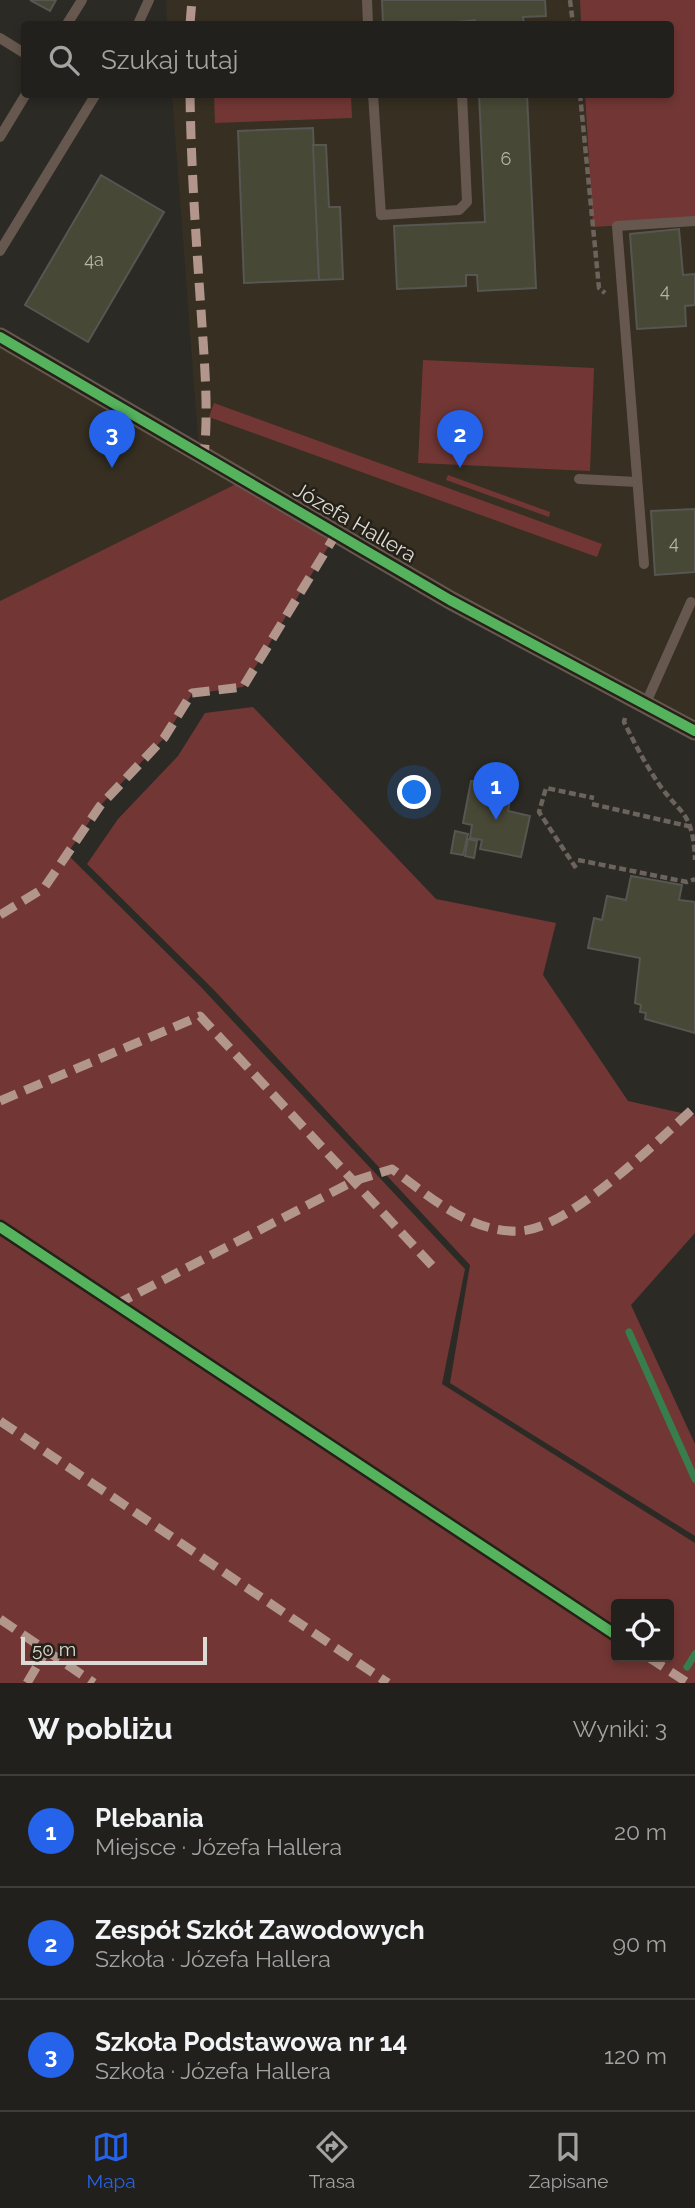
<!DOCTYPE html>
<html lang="pl">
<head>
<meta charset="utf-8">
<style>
  :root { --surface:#21201c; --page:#292825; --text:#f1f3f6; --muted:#a2a3a3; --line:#3e3e3b; --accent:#2563eb }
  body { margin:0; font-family:Raleway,sans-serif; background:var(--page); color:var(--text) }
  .controls { position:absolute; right:21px; bottom:21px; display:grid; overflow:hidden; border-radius:7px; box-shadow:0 4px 10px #0003 }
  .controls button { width:63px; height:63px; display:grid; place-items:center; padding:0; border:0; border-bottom:2px solid var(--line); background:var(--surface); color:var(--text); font:35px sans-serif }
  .scale { position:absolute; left:21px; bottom:18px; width:186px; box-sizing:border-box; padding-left:7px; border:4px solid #dcdad4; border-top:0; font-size:19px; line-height:24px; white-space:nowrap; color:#dcdad4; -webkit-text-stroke:5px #252119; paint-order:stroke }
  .you { position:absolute; left:415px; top:793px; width:24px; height:24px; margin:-18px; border:5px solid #fff; border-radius:50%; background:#1a73e8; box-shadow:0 0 0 10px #1a73e833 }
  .badge { display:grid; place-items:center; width:46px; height:46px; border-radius:50%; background:var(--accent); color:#fff; font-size:23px; font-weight:700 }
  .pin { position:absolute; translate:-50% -58px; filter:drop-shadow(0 2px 4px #0008) }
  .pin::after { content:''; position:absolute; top:37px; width:24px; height:21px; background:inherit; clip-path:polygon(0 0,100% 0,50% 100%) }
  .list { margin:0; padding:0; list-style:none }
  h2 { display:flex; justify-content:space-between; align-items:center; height:91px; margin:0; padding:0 28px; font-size:30px }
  h2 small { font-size:23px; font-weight:400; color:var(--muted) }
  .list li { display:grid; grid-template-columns:46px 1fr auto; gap:21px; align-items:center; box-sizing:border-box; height:112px; padding:0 28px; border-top:2px solid var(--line) }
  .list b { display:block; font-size:26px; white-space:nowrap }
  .list p { margin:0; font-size:23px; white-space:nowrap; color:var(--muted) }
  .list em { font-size:23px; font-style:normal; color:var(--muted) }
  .icon { flex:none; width:38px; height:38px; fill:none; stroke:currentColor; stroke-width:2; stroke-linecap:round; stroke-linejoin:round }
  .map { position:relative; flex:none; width:695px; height:1683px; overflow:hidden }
  .search { position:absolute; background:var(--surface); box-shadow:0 4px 10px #0003; left:21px; right:21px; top:21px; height:77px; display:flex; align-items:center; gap:18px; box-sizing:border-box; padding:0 24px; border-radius:7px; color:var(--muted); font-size:26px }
  .sheet { height:427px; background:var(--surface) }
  nav { display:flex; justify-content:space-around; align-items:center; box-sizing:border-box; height:98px; border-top:2px solid var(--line); background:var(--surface); font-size:19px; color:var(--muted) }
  nav a { display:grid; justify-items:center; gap:4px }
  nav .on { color:var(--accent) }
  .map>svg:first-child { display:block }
  .built { fill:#362f22 }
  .green { fill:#723735; fill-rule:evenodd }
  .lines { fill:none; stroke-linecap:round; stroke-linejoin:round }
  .stream { stroke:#387e4d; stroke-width:7 }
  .building { fill:#474835; stroke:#565652; stroke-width:2 }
  .path { stroke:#6c635c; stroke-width:4.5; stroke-dasharray:7 3.5; stroke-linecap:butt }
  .service { stroke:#66584e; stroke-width:10 }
  .minor { stroke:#66584e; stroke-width:19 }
  .quiet { stroke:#b2968c; stroke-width:9; stroke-dasharray:18 9; stroke-linecap:butt }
  .cycleway-casing { stroke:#252119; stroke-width:15 }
  .cycleway { stroke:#56b35d; stroke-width:10 }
  .labels { text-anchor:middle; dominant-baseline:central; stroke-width:5; stroke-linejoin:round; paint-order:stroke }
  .number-label { font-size:18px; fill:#b7b6ac }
  .street-label { font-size:21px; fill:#dcdad4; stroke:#252119 }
</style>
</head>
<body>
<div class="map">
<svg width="695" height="1683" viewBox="0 0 695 1683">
  <rect width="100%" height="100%" fill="#2c2a25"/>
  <!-- built -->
  <g class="built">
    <polygon points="166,0 580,0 581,24 167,24"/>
    <polygon points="172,95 585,95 593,227 695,221 695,731 244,480 0,601 0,337 199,451"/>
  </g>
  <!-- green -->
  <g class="green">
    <polygon points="580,0 695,0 695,221 593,227 585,95 670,94 670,24 581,24"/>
    <polygon points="214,95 351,95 352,118 215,123"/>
    <polygon points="423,360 594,368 590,471 418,463"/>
    <polygon points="214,403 602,544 597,557 209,417"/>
    <polygon points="448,475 550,512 549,517 446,480"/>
    <path d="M244,480L336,534L243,687L192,694L164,738L100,806L67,854L200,986L465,1269L442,1384L695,1543V1683H0V601ZM616,1604H669V1657H616Z"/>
    <polygon points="253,707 436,899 556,923 543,975 628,1101 695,1116 695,1233 631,1305 695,1444 695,1536 450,1383 470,1265 213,989 87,864 118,819 178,756 205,713"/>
  </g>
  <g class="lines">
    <!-- stream -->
    <g class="stream">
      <polyline points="629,1332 695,1479"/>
      <polyline points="687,1667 695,1654"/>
    </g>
  </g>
  <!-- building -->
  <g class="building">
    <polygon points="30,0 56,0 50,11"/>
    <polygon points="382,0 545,0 546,16 523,17 524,24 475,24 475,20 433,24 383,24"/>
    <polygon points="479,94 527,94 536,288 478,291 477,275 466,275 466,286 397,289 394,226 485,222"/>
    <polygon points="313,128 319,280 244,283 238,131"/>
    <polygon points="313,145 326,145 329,207 340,207 343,279 319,280"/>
    <polygon points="101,175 164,212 88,342 25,305"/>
    <polygon points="679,229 683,275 695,274 695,305 685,306 686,326 637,329 630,234"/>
    <polygon points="695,509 695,572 655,575 651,511"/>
    <polygon points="471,781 512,789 508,811 530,816 521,857 480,849 482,840 470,838 472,825 463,823"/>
    <polygon points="455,831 468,834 463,855 451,853"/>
    <polygon points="468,839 477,841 474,858 465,856"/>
    <polygon points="631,876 682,885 679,900 695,902 695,1033 645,1019 646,1013 640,1012 641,1005 635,1003 640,958 588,948 594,918 602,920 607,896 626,900"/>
  </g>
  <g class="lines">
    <!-- path -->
    <g class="path">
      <polyline points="570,0 573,24"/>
      <polyline points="580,94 599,288 605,293"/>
      <path d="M625,718L624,722C633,740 642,758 653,775C677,815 693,806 695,860"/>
      <polyline points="592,804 692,827"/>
      <polyline points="578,860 687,882 695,879"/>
      <polyline points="576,868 539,812 546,788 594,798"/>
    </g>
    <!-- service -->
    <g class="service">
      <polyline points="367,0 368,24"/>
      <polyline points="67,24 82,0"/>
      <polyline points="138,24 149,0"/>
      <polyline points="0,38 24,53"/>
      <polyline points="373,94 381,215 459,210 467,202 462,94"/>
      <polyline points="0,137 26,94"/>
      <polyline points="0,251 96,94"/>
      <polyline points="579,479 637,482"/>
      <polyline points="644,564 617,226 695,221"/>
      <polyline points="645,705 691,602"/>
    </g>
    <!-- minor -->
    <polyline class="minor" points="0,337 450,600 695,731"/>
    <!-- quiet -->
    <g class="quiet">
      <polyline points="190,24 192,0"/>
      <path d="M190,94C191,167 196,238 201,310C204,358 209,408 204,455"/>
      <polyline points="0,915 44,888 100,806 164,738 192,693 243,687 336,534"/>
      <polyline points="0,1101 200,1016 438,1272"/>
      <path d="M115,1305L354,1181L392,1169C429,1196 471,1234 521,1231C571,1227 657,1141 695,1107"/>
      <polyline points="0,1421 388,1683"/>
      <polyline points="0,1619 94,1683"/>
      <polyline points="648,1657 688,1683"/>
      <polyline points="27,1683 46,1651"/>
    </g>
    <!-- cycleway casing -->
    <g class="cycleway-casing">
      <g id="cycleway">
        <polyline points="0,337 450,600 695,731"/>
        <polyline points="0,1227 616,1635"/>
      </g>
    </g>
    <!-- cycleway -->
    <use href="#cycleway" class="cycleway"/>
  </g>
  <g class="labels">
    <!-- number labels -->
    <g class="number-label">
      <text x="506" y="158">6</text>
      <text x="94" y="259">4a</text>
      <text x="665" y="290">4</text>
      <text x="674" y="542">4</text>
    </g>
    <!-- street labels -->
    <g class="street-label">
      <text transform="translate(355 522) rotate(30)">Józefa Hallera</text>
    </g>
  </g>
</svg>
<div class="controls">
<button><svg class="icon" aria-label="locate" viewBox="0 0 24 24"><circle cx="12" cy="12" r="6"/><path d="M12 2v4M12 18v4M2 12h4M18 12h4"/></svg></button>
</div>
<div class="scale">50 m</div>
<div class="you"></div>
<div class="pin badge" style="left:496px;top:820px">1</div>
<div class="pin badge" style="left:460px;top:468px">2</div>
<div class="pin badge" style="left:112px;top:468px">3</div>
<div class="search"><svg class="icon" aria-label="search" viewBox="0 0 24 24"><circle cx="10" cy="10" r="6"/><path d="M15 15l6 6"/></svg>Szukaj tutaj</div>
</div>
<section class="sheet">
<h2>W pobliżu<small>Wyniki: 3</small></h2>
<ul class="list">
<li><span class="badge">1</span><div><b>Plebania</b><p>Miejsce · Józefa Hallera</p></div><em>20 m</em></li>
<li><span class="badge">2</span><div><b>Zespół Szkół Zawodowych</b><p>Szkoła · Józefa Hallera</p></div><em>90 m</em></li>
<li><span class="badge">3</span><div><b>Szkoła Podstawowa nr 14</b><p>Szkoła · Józefa Hallera</p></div><em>120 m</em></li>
</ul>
</section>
<nav>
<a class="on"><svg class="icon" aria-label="map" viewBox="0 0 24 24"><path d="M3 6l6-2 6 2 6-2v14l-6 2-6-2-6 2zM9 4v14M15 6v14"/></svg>Mapa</a>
<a><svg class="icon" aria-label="directions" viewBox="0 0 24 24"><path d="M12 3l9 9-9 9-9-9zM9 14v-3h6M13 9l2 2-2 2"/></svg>Trasa</a>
<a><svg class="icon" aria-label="saved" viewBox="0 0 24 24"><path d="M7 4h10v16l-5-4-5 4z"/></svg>Zapisane</a>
</nav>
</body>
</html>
